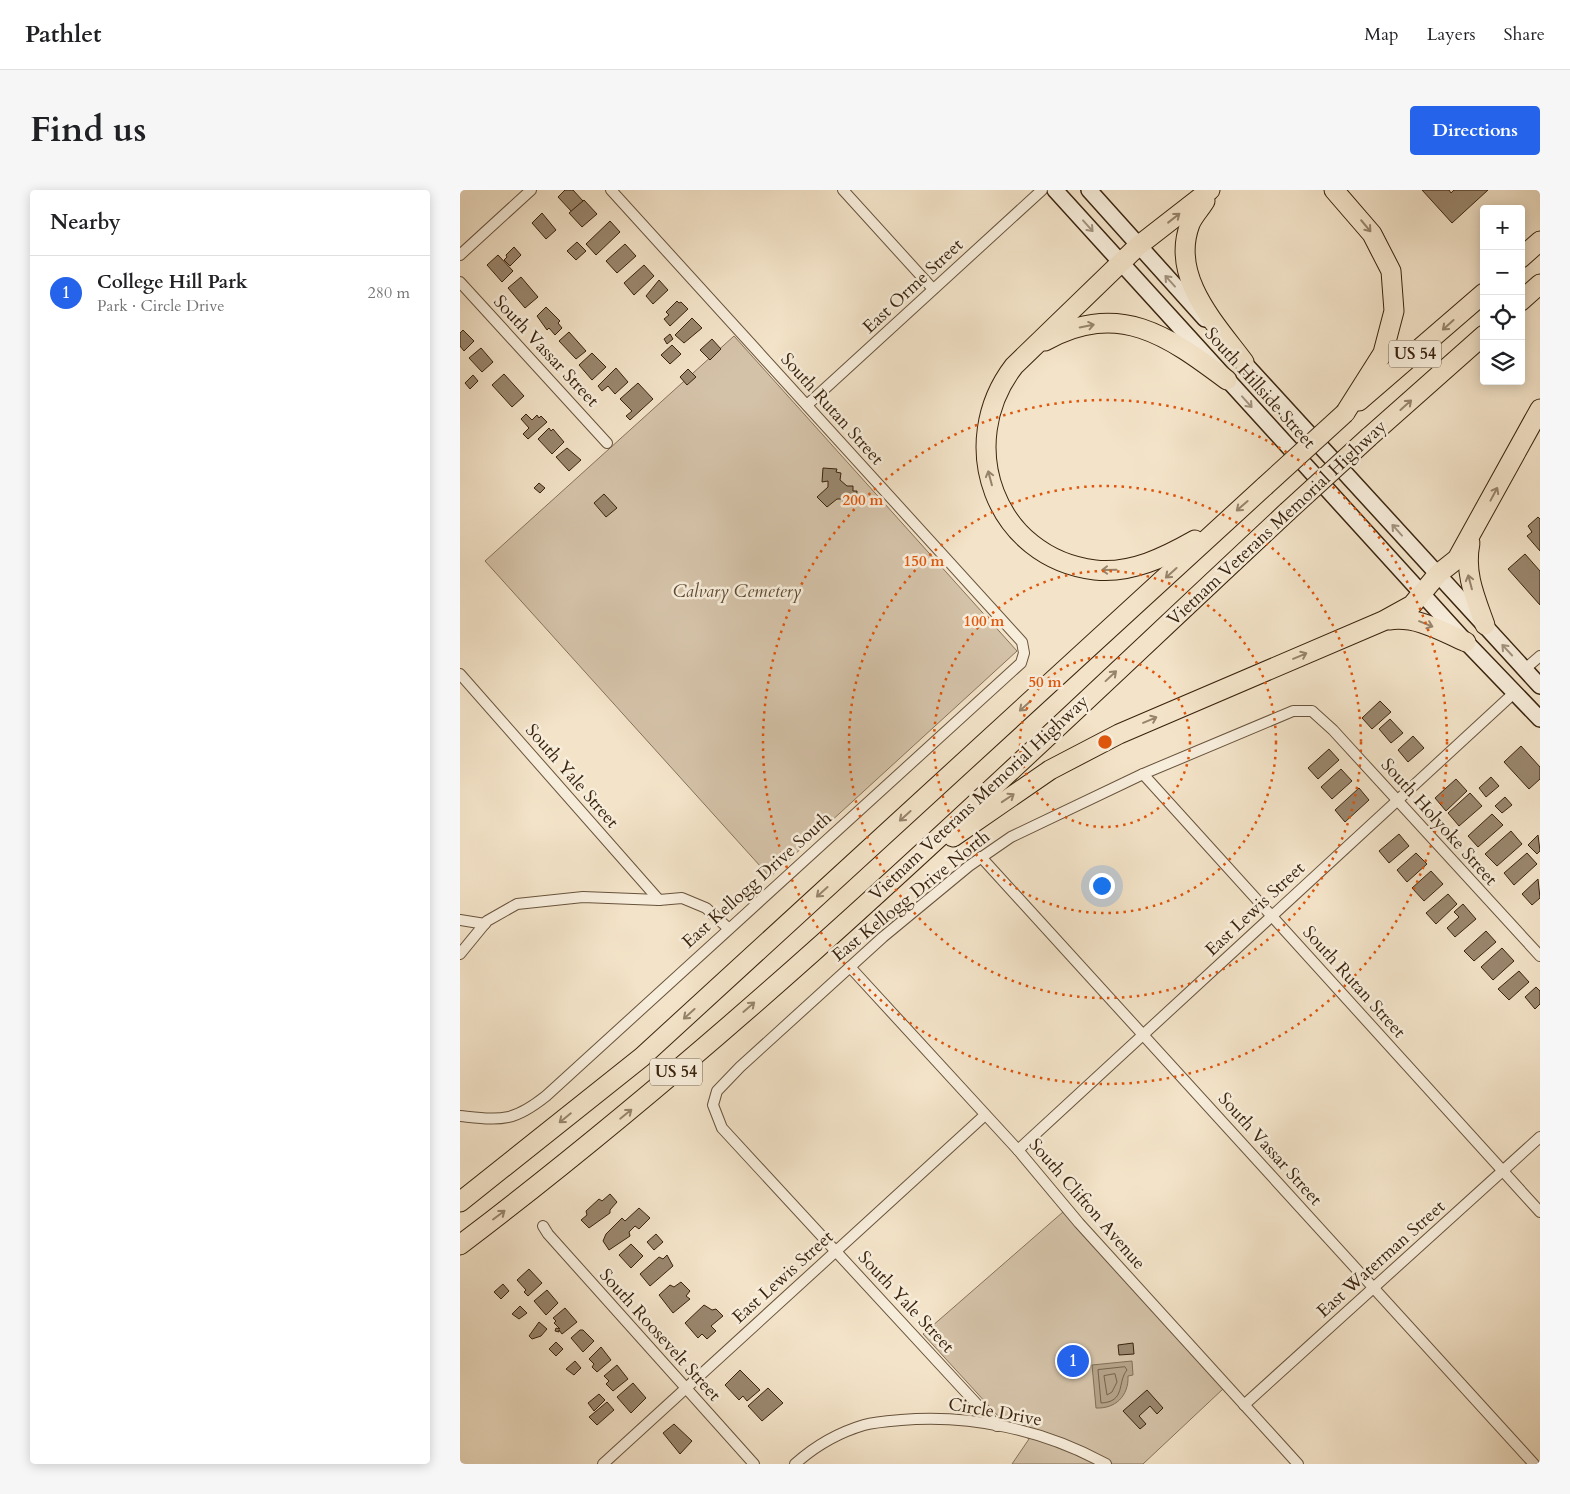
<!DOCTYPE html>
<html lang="en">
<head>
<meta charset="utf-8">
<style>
  :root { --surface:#fff; --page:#f6f6f6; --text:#202124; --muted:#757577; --line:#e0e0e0; --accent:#2563eb }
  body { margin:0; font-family:Cardo,serif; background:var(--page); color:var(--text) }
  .controls { position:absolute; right:15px; top:15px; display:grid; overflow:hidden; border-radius:5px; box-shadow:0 2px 12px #0003 }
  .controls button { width:45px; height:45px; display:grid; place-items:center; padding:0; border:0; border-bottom:1px solid var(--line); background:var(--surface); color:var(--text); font:25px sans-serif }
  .you { position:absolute; left:641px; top:695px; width:18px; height:18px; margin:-12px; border:4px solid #fff; border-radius:50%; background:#1a73e8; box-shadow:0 0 0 8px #1a73e833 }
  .badge { display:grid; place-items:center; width:32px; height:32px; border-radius:50%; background:var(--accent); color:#fff; font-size:16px; font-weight:700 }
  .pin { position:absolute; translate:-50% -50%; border:2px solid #fff; box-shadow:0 1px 5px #0006 }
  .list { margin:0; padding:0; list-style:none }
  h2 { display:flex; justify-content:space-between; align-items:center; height:65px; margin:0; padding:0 20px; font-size:21px }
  h2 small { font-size:16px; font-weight:400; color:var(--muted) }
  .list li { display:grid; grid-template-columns:32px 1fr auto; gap:15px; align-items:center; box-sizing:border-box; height:75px; padding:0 20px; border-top:1px solid var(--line) }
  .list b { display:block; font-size:19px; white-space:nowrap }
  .list p { margin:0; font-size:16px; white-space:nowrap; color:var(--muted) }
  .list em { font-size:16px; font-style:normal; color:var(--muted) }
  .icon { flex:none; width:28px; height:28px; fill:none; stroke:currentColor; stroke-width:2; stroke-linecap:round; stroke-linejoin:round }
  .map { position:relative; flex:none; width:1080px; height:1274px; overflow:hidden; border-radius:5px }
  header { display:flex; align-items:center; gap:30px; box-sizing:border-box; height:70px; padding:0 25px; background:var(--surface); border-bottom:1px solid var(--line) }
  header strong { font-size:24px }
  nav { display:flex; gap:28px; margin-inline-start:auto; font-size:18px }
  .intro { display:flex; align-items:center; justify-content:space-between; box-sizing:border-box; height:120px; padding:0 30px }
  h1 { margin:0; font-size:35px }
  .button { padding:12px 22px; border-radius:5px; background:var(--accent); color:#fff; font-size:18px; font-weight:700 }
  main { display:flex; gap:30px; padding:0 30px }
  aside { flex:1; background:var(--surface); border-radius:5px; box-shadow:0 2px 12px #0003 }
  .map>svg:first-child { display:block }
  .green { fill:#d4c2a8; stroke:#87725a }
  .water { fill:#b4a288; stroke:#836f57 }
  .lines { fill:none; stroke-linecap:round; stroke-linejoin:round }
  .shore { stroke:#77624a; stroke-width:1 }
  .building { fill:#9a876e; stroke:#3a230d }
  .street-casing { stroke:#68533c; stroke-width:12 }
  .secondary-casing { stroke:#3a230d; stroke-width:18 }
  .highway-casing { stroke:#3a230d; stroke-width:21 }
  .street { stroke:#f7eddb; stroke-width:10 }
  .secondary { stroke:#f7eddb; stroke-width:15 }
  .highway { stroke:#f3e3c8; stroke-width:19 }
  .highway-bridge-casing { stroke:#3a230d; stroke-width:21; stroke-linecap:butt }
  .highway-bridge { stroke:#f3e3c8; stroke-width:19 }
  .oneway { stroke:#96836a }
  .oneway2 { stroke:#a2927e }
  .ring { fill:none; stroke:#df560c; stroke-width:2.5; stroke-dasharray:2.5 5 }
  .labels { text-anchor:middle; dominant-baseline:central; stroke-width:5; stroke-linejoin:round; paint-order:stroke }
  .shield { fill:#f7eddb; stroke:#73604b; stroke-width:1 }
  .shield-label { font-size:16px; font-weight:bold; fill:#3a230d }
  .street-label { font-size:18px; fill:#3a230d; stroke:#f7eddb }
  .park-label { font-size:18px; font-style:italic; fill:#604b34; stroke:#f7eddb }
  .centre { fill:#df560c; stroke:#f7eddb; stroke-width:2.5 }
  .ring-label { font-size:15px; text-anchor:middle; font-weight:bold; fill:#df560c; stroke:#f7eddb; stroke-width:5; stroke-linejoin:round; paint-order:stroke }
</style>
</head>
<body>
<header>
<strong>Pathlet</strong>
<nav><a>Map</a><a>Layers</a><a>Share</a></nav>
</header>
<div class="intro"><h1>Find us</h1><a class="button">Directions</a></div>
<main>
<aside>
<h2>Nearby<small></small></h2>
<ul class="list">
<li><span class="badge">1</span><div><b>College Hill Park</b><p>Park · Circle Drive</p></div><em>280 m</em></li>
</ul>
</aside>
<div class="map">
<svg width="1080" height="1274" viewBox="0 0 1080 1274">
  <rect width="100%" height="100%" fill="#f3e3c8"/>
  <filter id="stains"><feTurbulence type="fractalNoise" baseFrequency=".004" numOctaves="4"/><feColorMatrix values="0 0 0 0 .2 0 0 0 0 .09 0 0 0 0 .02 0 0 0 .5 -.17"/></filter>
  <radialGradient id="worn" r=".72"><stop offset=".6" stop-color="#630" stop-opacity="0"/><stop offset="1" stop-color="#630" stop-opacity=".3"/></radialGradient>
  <!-- green -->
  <g class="green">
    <polygon points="274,146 557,461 310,687 25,371"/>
    <polygon points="603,1022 764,1198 683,1274 552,1274 569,1249 539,1227 463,1144"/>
  </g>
  <!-- water -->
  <path class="water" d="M672,1171L673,1185L668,1186C669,1206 655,1219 636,1218L632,1175Z"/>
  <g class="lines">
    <!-- shore -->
    <g class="shore">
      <path d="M665,1177L667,1180C657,1192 666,1212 641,1213L638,1180Z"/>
      <polygon points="655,1184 657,1192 652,1202 647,1205 644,1186"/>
    </g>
  </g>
  <!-- building -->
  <g class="building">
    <polygon points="105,0 113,0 123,11 112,22 98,7"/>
    <polygon points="962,0 989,0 991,3 994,0 1028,0 992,33"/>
    <polygon points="124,10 137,24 122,37 109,23"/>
    <polygon points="82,23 96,40 86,49 72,33"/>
    <polygon points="150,31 160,42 136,65 126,54"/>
    <polygon points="117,52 126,61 116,70 107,61"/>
    <polygon points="165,54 176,66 157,83 146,71"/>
    <polygon points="54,57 61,65 50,76 44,70 47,67 46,65"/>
    <polygon points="38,65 53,81 42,92 27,75"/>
    <polygon points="184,75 194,86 174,105 164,93"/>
    <polygon points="61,87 78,107 65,118 48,98"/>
    <polygon points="199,90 208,100 193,114 186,106"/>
    <polygon points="217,111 219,113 221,112 228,119 210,136 204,129 209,125 206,122"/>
    <polygon points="86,117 100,131 98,133 102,138 95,145 89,138 87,140 77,126"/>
    <polygon points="232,128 242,138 224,153 215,145"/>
    <polygon points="3,140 14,151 4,161 0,156 0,143"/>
    <polygon points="109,142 126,161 116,169 99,151"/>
    <polygon points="210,144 213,149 207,154 204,149"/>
    <polygon points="252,149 261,159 250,170 240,160"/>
    <polygon points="212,155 221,164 210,174 201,165"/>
    <polygon points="21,158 33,172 22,182 9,168"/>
    <polygon points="132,163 146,177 132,190 119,175"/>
    <polygon points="156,178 168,192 155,204 148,196 142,201 138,196"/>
    <polygon points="228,179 236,187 227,195 220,187"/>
    <polygon points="44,184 64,206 52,217 32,195"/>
    <polygon points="13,185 18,191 10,199 5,193"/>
    <polygon points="178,193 193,209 170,230 166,226 172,221 160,209"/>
    <polygon points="66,224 72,230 77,225 79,228 81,226 87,232 68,249 63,244 69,238 61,229"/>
    <polygon points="89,238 91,241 93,239 104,252 92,264 78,249"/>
    <polygon points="107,258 121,270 109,281 96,267"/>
    <polygon points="363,278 377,279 376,282 381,283 380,290 387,296 393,296 393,301 397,301 396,316 383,315 383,309 377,309 367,317 357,307 368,297 368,291 362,292"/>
    <polygon points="79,293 85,298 80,303 74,298"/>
    <polygon points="144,304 157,318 146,327 134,313"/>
    <polygon points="1078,327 1080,329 1080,361 1067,346 1072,342 1068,336"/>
    <polygon points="1065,364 1080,381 1080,415 1048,379"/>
    <polygon points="920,511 931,522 912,539 902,528"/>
    <polygon points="930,529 943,543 931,553 919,539"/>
    <polygon points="953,546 964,558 948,572 938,560"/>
    <polygon points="1061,556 1080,577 1080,589 1069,599 1044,572"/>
    <polygon points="869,559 879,570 858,589 848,578"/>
    <polygon points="881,579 892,591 872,609 861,597"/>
    <polygon points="1031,587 1039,596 1026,607 1019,598"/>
    <polygon points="996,589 1007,601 986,621 975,608"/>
    <polygon points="899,598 909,610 885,632 875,620"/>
    <polygon points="1010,603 1022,616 999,636 988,623"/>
    <polygon points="1045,607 1052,615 1042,623 1035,616"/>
    <polygon points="1032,624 1043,635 1018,657 1008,646"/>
    <polygon points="1051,641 1062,654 1037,676 1025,664"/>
    <polygon points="939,644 949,656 929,673 919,661"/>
    <polygon points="1078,645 1080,661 1077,664 1068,655"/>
    <polygon points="956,663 967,674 947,692 937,680"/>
    <polygon points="1067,663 1077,674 1054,695 1044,683"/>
    <polygon points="971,681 983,694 964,711 952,698"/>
    <polygon points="1078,689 1080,708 1072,715 1062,704"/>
    <polygon points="988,704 997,714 976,734 966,723"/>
    <polygon points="1003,714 1016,729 995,747 987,738 999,727 994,722"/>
    <polygon points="1026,741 1036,752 1014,771 1004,761"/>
    <polygon points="1042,758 1054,771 1033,790 1021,777"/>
    <polygon points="1059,781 1069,792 1049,810 1038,799"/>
    <polygon points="1076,797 1080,801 1080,814 1075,819 1065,807"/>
    <polygon points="150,1004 157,1012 150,1020 150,1023 129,1038 121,1030 127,1025 126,1021 139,1009 142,1011"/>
    <polygon points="179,1018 190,1028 179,1039 175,1036 169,1042 170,1046 149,1060 143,1051 146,1044 162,1028 165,1031"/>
    <polygon points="196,1044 203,1052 194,1060 187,1052"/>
    <polygon points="171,1054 183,1066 171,1078 159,1065"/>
    <polygon points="207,1065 213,1076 190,1096 180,1084 199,1067 203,1069"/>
    <polygon points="69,1079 82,1093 68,1106 64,1102 66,1100 57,1090"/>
    <polygon points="221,1092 230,1101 226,1106 230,1109 213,1123 199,1105 210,1095 214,1097"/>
    <polygon points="43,1094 49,1101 41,1109 34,1102"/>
    <polygon points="87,1100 98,1113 86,1125 74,1111"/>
    <polygon points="244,1115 252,1120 256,1119 263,1126 251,1136 256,1141 247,1149 242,1144 238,1148 225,1133"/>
    <polygon points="60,1116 67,1123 59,1129 52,1124"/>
    <polygon points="105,1118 117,1132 102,1144 99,1140 99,1142 95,1141 96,1138 100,1139 94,1133 96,1131 93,1128"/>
    <polygon points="79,1132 87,1139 81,1146 72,1149 69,1146"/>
    <polygon points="120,1140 123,1140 134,1151 123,1162 111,1148"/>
    <polygon points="96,1152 103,1159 96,1166 89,1159"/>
    <polygon points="673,1153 674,1164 659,1165 658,1155"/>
    <polygon points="141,1157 151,1170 137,1182 132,1177 134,1174 129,1169"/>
    <polygon points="115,1171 121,1178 114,1185 106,1179"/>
    <polygon points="157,1175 168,1189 153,1201 146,1194 149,1191 144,1186"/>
    <polygon points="280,1180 300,1200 287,1211 283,1206 279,1210 265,1195"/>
    <polygon points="173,1193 186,1208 171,1223 157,1207"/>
    <polygon points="308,1198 323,1213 302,1231 288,1216"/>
    <polygon points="687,1200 703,1218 697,1224 690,1216 679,1226 686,1234 680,1239 663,1221"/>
    <polygon points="139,1204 145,1210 134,1221 128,1213"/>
    <polygon points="147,1212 154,1220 137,1235 129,1227"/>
    <polygon points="214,1234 232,1251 220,1264 203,1243"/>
  </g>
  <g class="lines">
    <!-- street casing -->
    <g class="street-casing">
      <g id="street">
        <polyline points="383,0 473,99"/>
        <polyline points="0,65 71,0"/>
        <polyline points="0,92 147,253"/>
        <polyline points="347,215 582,0"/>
        <polyline points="1065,479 1080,466"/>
        <polyline points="0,484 199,710"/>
        <polyline points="683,584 1080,1022"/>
        <polyline points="521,667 1074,1274"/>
        <polyline points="0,730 25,734"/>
        <polyline points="0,764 27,731 57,714 123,707 199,710 222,708 246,718 268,738"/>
        <polyline points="390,777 558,960 619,1033 838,1274"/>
        <path d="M0,926C41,930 52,933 86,906L561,473L564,463L562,452L151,0"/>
        <polyline points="558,960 1054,503"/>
        <polyline points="83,1036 88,1044 294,1274"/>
        <polyline points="784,1215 1080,947"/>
        <polyline points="537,1236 262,938 253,915 257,901 280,877 423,747 509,676 551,647 683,584 833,521 852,521 873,540 1080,766"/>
        <polyline points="143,1274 525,925"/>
        <path d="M335,1274C355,1256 377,1243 404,1235C415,1232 429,1231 441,1230C511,1224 584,1240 646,1274"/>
      </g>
    </g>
    <!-- secondary casing -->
    <g class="secondary-casing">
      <g id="secondary">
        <polyline points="595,0 1006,452 1080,529"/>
        <polyline points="629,0 745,129"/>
        <polyline points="777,165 1080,496"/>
      </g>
    </g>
    <!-- highway casing -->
    <g class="highway-casing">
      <g id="highway">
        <polyline points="874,0 912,44 931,81 934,121 923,163 885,223"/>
        <path d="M745,11C741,18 733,26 730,34C710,87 755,133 784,172"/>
        <polyline points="1061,68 1080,51"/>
        <polyline points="1061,111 1080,94"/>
        <path d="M585,151C659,110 708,146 767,190"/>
        <polyline points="899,211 1024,103"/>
        <polyline points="909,247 1024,145"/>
        <path d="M735,350C705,367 671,384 635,380C535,368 494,254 554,176L678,56L750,0"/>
        <path d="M1010,353C1004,383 1015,407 1025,435"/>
        <path d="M929,430C957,426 981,441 1006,452"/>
        <polyline points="493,647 590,580 659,544 923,431 952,415 978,384 997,369 1080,219"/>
        <polyline points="0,1012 182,867 805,296"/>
        <path d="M0,1055C294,832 558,573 827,322"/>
      </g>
    </g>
    <!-- street -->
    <use href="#street" class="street"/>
    <!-- secondary -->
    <use href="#secondary" class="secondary"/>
    <!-- highway -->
    <use href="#highway" class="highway"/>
    <!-- highway-bridge casing -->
    <g class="highway-bridge-casing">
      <g id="highway-bridge">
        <polyline points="805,296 885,223"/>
        <polyline points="827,322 909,247"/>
      </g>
    </g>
    <!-- highway-bridge -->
    <use href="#highway-bridge" class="highway-bridge"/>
  </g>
  <!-- one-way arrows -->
  <defs><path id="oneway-shaft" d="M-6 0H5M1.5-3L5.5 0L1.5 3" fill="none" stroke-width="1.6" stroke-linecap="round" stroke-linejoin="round" transform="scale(1.25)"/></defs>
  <g class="oneway">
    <use href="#oneway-shaft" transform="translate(714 28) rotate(-38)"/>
    <use href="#oneway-shaft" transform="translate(906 36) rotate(50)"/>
    <use href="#oneway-shaft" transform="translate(988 135) rotate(138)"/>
    <use href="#oneway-shaft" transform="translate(627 136) rotate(-11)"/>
    <use href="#oneway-shaft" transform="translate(946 215) rotate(-42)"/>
    <use href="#oneway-shaft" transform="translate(530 288) rotate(-105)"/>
    <use href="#oneway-shaft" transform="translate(1034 304) rotate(-62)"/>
    <use href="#oneway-shaft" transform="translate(782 316) rotate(139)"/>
    <use href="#oneway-shaft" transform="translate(649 380) rotate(179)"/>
    <use href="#oneway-shaft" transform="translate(711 383) rotate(138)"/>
    <use href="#oneway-shaft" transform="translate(1010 392) rotate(-105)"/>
    <use href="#oneway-shaft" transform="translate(966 434) rotate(22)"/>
    <use href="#oneway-shaft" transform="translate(840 466) rotate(-23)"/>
    <use href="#oneway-shaft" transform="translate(651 486) rotate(-43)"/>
    <use href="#oneway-shaft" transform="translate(565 516) rotate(138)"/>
    <use href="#oneway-shaft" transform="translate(690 530) rotate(-23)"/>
    <use href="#oneway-shaft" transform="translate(548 608) rotate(-34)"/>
    <use href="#oneway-shaft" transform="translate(445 626) rotate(138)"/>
    <use href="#oneway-shaft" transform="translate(362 702) rotate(138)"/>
    <use href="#oneway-shaft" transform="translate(289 817) rotate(-41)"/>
    <use href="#oneway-shaft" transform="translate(229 824) rotate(138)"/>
    <use href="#oneway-shaft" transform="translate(166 924) rotate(-39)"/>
    <use href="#oneway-shaft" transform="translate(105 928) rotate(141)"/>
    <use href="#oneway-shaft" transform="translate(39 1025) rotate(-37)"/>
  </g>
  <g class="oneway2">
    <use href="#oneway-shaft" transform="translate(628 36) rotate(48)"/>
    <use href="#oneway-shaft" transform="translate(710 91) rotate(-132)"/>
    <use href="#oneway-shaft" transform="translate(787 212) rotate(48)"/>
    <use href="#oneway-shaft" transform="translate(937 340) rotate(-132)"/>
    <use href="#oneway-shaft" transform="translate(1047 460) rotate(-133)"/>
  </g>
  <!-- distance rings -->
  <g class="ring">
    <circle cx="645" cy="552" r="85"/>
    <circle cx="645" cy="552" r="171"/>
    <circle cx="645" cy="552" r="256"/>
    <circle cx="645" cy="552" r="342"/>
  </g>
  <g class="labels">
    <!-- shield labels -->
    <g class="shield">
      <rect x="929" y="150.5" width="52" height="27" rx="4"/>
      <rect x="190" y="868.5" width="52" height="27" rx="4"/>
    </g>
    <g class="shield-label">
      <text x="955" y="164">US 54</text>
      <text x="216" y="882">US 54</text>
    </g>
    <!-- street labels -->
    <g class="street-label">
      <text transform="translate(453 96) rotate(-43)">East Orme Street</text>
      <text transform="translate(86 161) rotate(47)">South Vassar Street</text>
      <text transform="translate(800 198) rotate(48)">South Hillside Street</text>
      <text transform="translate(372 219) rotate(48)">South Rutan Street</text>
      <text transform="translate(817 333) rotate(-43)">Vietnam Veterans Memorial Highway</text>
      <text transform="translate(112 586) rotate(49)">South Yale Street</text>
      <text transform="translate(519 608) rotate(-43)">Vietnam Veterans Memorial Highway</text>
      <text transform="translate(979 632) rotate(48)">South Holyoke Street</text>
      <text transform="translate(297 690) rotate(-42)">East Kellogg Drive South</text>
      <text transform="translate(451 706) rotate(-39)">East Kellogg Drive North</text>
      <text transform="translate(795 719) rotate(-43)">East Lewis Street</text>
      <text transform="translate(894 792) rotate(48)">South Rutan Street</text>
      <text transform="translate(810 959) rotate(48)">South Vassar Street</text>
      <text transform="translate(627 1014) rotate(49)">South Clifton Avenue</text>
      <text transform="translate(921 1069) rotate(-42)">East Waterman Street</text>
      <text transform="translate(323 1087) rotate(-42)">East Lewis Street</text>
      <text transform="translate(446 1112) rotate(47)">South Yale Street</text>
      <text transform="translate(200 1145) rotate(48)">South Roosevelt Street</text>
      <text transform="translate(535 1222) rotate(10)">Circle Drive</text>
    </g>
    <!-- park labels -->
    <g class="park-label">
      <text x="277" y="401">Calvary Cemetery</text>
    </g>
  </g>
  <circle cx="645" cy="552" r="8" class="centre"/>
  <g class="ring-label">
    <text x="403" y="315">200 m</text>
    <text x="464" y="376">150 m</text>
    <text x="524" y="436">100 m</text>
    <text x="585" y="497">50 m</text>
  </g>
  <rect width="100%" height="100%" filter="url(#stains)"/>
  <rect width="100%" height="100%" fill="url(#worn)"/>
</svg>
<div class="controls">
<button>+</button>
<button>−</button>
<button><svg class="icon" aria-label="locate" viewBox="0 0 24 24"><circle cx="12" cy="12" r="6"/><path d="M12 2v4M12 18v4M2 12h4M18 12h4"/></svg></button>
<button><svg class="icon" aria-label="layers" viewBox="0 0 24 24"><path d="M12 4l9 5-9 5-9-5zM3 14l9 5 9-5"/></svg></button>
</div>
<div class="you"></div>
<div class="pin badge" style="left:613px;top:1171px">1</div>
</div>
</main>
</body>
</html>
